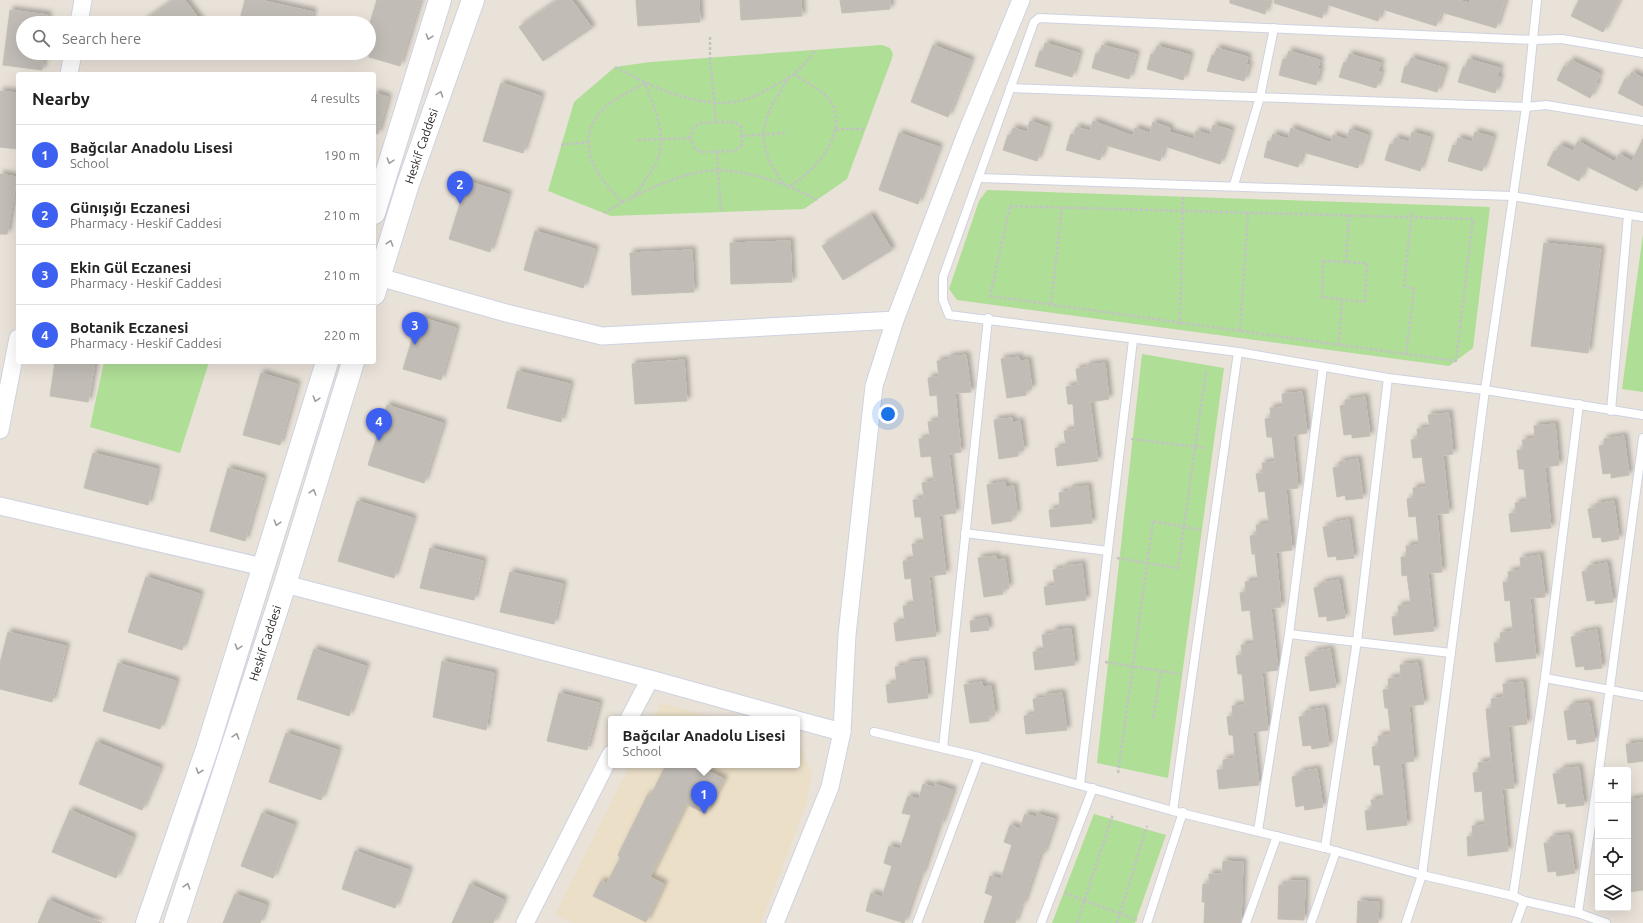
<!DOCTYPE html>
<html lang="en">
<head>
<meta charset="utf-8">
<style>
  :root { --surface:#fff; --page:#f2f2f2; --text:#222; --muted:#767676; --line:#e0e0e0; --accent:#3e60f1 }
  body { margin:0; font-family:Ubuntu,sans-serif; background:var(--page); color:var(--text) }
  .controls { position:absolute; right:12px; bottom:12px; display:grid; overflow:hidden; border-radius:4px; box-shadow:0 4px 16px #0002 }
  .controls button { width:36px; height:36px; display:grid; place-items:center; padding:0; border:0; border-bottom:1px solid var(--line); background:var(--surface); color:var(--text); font:20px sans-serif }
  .you { position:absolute; left:888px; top:414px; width:14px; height:14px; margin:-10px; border:3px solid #fff; border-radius:50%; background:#1a73e8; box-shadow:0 0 0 6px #1a73e833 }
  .badge { display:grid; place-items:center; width:26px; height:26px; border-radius:50%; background:var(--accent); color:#fff; font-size:13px; font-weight:700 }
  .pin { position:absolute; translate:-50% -33px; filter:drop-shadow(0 1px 2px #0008) }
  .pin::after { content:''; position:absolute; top:21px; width:14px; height:12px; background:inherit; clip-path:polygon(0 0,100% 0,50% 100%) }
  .popup { position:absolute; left:608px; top:716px; width:192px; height:52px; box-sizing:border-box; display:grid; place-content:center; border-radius:4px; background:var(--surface); filter:drop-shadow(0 1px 3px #0005); font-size:13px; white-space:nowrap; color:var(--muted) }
  .popup b { font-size:15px; color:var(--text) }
  .popup::after { content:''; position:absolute; left:50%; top:100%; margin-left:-8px; border:8px solid transparent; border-top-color:var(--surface) }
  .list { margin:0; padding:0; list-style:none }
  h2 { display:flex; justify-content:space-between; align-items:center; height:52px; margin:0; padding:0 16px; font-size:17px }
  h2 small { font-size:13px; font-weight:400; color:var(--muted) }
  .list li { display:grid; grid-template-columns:26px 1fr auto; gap:12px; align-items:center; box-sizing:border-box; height:60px; padding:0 16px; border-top:1px solid var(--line) }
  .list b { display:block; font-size:15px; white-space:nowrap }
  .list p { margin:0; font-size:13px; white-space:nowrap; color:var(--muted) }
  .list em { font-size:13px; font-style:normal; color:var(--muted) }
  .icon { flex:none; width:22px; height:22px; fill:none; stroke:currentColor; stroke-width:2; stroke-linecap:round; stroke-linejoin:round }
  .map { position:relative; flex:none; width:1643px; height:923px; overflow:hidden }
  .search { position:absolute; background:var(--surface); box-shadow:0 4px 16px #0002; left:16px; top:16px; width:360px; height:44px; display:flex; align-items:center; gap:10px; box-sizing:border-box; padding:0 14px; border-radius:22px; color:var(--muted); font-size:15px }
  .panel { position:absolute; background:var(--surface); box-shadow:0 4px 16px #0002; left:16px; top:72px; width:360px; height:292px; border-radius:4px }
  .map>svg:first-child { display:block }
  .education { fill:#ebdfc8 }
  .green { fill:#afde97 }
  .building { fill:#c1bcb6; stroke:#c4beb3; filter:url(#shadow) }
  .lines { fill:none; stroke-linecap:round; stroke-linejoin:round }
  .service-casing { stroke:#ced2e0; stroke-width:10 }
  .minor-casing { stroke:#ced2e0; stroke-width:19 }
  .secondary-casing { stroke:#ced2e0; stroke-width:24 }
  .path { stroke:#c3c3c3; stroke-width:2.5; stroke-dasharray:3 2; stroke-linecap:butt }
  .service { stroke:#fff; stroke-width:8 }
  .minor { stroke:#fff; stroke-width:17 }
  .secondary { stroke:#fff; stroke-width:22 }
  .oneway { stroke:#9e9e9e }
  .labels { text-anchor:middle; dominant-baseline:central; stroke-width:3.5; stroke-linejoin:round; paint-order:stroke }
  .street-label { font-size:12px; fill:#272727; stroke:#fff }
</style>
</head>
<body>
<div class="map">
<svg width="1643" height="923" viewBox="0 0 1643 923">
  <defs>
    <filter id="shadow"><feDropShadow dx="3.5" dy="-3.5" stdDeviation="2" flood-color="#0004"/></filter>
  </defs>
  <rect width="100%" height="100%" fill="#e9e2d9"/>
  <!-- education -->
  <g class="education">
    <polygon points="661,703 721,719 654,719"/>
    <polygon points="797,739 812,773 806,805 761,923 574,923 555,915 630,765 797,765"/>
  </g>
  <!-- green -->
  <g class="green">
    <polygon points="882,45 890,48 893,54 891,61 847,179 804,209 611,216 548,191 574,102 615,67 650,62"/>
    <polygon points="987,190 1490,207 1473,348 1449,366 957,300 949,289 979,201"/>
    <polygon points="1643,234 1643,392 1622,389"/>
    <polygon points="1142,354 1224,368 1168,778 1097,763"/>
    <polygon points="104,362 209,362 180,453 90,427"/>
    <polygon points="1094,814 1166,835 1135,923 1052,923"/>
  </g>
  <!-- building -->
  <g class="building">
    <polygon points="173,0 185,0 202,23 141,23"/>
    <polygon points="245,0 260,0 313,12 310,23 239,23"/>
    <polygon points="377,0 420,0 400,66 369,57 369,26"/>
    <polygon points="558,0 572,0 592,28 543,61 519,27"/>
    <polygon points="636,0 699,0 700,22 638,26"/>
    <polygon points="740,0 801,0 802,16 741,20"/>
    <polygon points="840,0 890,0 890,9 842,13"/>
    <polygon points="1230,0 1269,0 1265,14 1230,3"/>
    <polygon points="1275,0 1458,0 1469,3 1470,0 1505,0 1496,28 1441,12 1436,26 1382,9 1378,21 1326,4 1322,18 1274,3"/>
    <polygon points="1579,0 1619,0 1603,32 1571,16"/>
    <polygon points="10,10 48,15 47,23 23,23 23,53 44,53 42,70 3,65"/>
    <polygon points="1045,43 1079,53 1072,77 1035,66 1040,51 1043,52"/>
    <polygon points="933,45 971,60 948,117 911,102"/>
    <polygon points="1102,45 1136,54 1129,79 1092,68 1096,53 1099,54"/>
    <polygon points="1157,46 1190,55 1183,80 1147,69 1151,54 1154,54"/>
    <polygon points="1217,48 1248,57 1246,65 1249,65 1244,81 1207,71 1212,55 1214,56"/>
    <polygon points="1289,51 1320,60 1318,68 1320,69 1316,85 1279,75 1283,59 1286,60"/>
    <polygon points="1349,54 1381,63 1378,71 1381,72 1376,88 1339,77 1344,62 1347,63"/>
    <polygon points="1411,58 1445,68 1437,92 1401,82 1405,66 1408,67"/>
    <polygon points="1468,59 1500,68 1497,76 1500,77 1495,93 1458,82 1463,67 1466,67"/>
    <polygon points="1571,60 1600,74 1596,82 1598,83 1590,98 1557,80 1564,66 1567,67"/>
    <polygon points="1632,72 1643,78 1643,106 1618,93 1625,79 1628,80"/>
    <polygon points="501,83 541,96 523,153 483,141"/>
    <polygon points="0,91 18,93 18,149 0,147"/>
    <polygon points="374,93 388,97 378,134 374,133"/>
    <polygon points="1030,121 1048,127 1037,161 1003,150 1008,135 1011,135 1013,128 1027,132"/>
    <polygon points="1093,121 1133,136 1135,128 1150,133 1153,122 1170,128 1169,132 1193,139 1196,131 1210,135 1213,125 1231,130 1220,164 1164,146 1160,161 1105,145 1100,160 1066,150 1071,134 1074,135 1076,127 1090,131"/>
    <polygon points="1291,128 1331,143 1333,135 1347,140 1350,129 1368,135 1358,168 1303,152 1298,167 1264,157 1268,141 1271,142 1273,134 1288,139"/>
    <polygon points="1412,132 1430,137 1420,171 1385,160 1390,144 1393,145 1395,138 1409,142"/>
    <polygon points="1475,132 1493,137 1482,171 1448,161 1453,145 1456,146 1458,138 1472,142"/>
    <polygon points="899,133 939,147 918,204 879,190"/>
    <polygon points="1643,139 1643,180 1637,191 1586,166 1579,181 1547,165 1554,151 1556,152 1560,145 1573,151 1578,141 1615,162 1619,154 1632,161"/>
    <polygon points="0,174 17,177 7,234 0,234"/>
    <polygon points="467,181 508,194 490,252 449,239"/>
    <polygon points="871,215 892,250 843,280 822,246"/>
    <polygon points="535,231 595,249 583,288 524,270"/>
    <polygon points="790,241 792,282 731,284 730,243"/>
    <polygon points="1544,243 1601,249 1588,353 1531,346"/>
    <polygon points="692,250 694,292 632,295 630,253"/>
    <polygon points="419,317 456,328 441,380 403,369"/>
    <polygon points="966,355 971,392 955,393 961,452 949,454 956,513 939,515 946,574 929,576 936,636 896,641 894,623 905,622 903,606 914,605 911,578 905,579 903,561 914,560 912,544 924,543 921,517 915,517 913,500 924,498 922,483 934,481 931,456 921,457 919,439 930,438 928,422 939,421 937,395 930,396 928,378 939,377 937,361 949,360 948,357"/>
    <polygon points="1019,357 1020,361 1028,360 1032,389 1026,390 1026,395 1007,398 1001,359"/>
    <polygon points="684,360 687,401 635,404 632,364"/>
    <polygon points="55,362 95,362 88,402 50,396"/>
    <polygon points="1105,363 1109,399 1090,402 1098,461 1057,466 1055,448 1066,447 1064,431 1075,430 1073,404 1068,404 1066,387 1078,385 1076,369 1087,368 1087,365"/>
    <polygon points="517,371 570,384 561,422 507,408"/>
    <polygon points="261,373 297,384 280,445 243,435"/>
    <polygon points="1302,392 1307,433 1293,435 1298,488 1286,489 1292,550 1276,552 1281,607 1271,608 1278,670 1262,672 1268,730 1253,732 1259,785 1219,789 1217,770 1223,769 1223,760 1235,758 1233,735 1229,735 1227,717 1233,716 1232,706 1245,705 1242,674 1238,674 1236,656 1242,655 1241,645 1254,644 1250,610 1242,611 1240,593 1246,592 1245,582 1258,581 1255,554 1252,554 1250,536 1257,535 1256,525 1269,524 1265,491 1259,492 1256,474 1263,473 1262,463 1275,462 1272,437 1267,437 1265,419 1271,418 1270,408 1283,407 1282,394"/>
    <polygon points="1365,397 1370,436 1352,438 1352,434 1344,435 1340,406 1346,405 1345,400"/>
    <polygon points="387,405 443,423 424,483 368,465"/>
    <polygon points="1449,413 1453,454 1443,455 1449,513 1437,514 1442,572 1428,573 1434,631 1394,635 1392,617 1399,616 1398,606 1411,605 1407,575 1402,576 1401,557 1407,557 1406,546 1419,545 1416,516 1409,517 1407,499 1414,498 1413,488 1426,487 1422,457 1413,458 1411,440 1418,439 1417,429 1430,428 1428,415"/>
    <polygon points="1012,418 1012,423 1020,421 1024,450 1018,451 1018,456 999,459 994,420"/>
    <polygon points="1555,424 1559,465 1545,467 1551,528 1511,532 1509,514 1516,513 1515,503 1527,502 1524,469 1519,469 1517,450 1524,450 1522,440 1535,439 1534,426"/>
    <polygon points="1624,436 1629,475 1611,478 1611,473 1603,474 1599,446 1604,445 1604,439"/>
    <polygon points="93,453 157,469 148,505 84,488"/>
    <polygon points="1358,459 1363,498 1346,500 1345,495 1337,497 1333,468 1339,467 1339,462"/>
    <polygon points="228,468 263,478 245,541 210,531"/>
    <polygon points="1005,482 1005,487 1014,486 1017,515 1011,516 1012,521 992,524 987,485"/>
    <polygon points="1088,486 1092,523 1051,527 1049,510 1060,508 1059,493 1070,491 1070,488"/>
    <polygon points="357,501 413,518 394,578 338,561"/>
    <polygon points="1614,501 1619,539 1602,542 1601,537 1593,538 1588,509 1596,508 1595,504"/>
    <polygon points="1349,520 1354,558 1337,560 1336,556 1328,557 1323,527 1330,526 1331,523"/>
    <polygon points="430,548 483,561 474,600 420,588"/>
    <polygon points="1540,555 1545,597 1530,598 1536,658 1496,662 1494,643 1501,642 1500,633 1513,631 1510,600 1505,601 1503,582 1509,582 1508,572 1521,570 1520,558"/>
    <polygon points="996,556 997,560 1005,559 1009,588 1002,589 1003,594 984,597 978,558"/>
    <polygon points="1607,563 1613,602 1595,604 1595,600 1587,601 1582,572 1589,571 1588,566"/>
    <polygon points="1082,564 1086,600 1046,605 1044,587 1055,586 1053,570 1064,569 1064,566"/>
    <polygon points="510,572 563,584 554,624 500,612"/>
    <polygon points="146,577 200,594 182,650 128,632"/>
    <polygon points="1339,580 1345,618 1327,621 1327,616 1319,617 1314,588 1322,586 1321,583"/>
    <polygon points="987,618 989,630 971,632 970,621"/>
    <polygon points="1071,629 1075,665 1035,670 1033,652 1044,651 1042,635 1053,634 1053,630"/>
    <polygon points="1597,630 1602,668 1585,670 1584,666 1576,667 1571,637 1579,636 1579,633"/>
    <polygon points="8,632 66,646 52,702 0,689 0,663"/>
    <polygon points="314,649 366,666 349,716 297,699"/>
    <polygon points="1330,649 1336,687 1310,691 1305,657 1313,656 1312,652"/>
    <polygon points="442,661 494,673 486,730 433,717"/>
    <polygon points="924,661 928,698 888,703 886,685 897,683 895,667 906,666 906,663"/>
    <polygon points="118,663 176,681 160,729 103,711"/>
    <polygon points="1418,663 1424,704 1409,706 1414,761 1401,763 1407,825 1367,830 1365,811 1372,810 1371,800 1384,799 1380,765 1374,765 1372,747 1379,746 1378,736 1391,735 1388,708 1385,708 1383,690 1389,689 1388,679 1401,677 1400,665"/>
    <polygon points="982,682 983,687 991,686 995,715 988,716 989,721 970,723 964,685"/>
    <polygon points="1523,682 1527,724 1508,726 1514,788 1502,789 1508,851 1468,856 1467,837 1473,836 1472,826 1485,825 1482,791 1475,792 1473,773 1479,772 1478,763 1491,761 1486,709 1492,708 1491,699 1504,697 1503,684"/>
    <polygon points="559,693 599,703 587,750 547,741"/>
    <polygon points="1062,693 1067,730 1026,734 1024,716 1035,715 1033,699 1045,698 1044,695"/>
    <polygon points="1589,703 1595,741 1577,744 1576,739 1568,740 1564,711 1570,710 1570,705"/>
    <polygon points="1324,708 1329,746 1312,749 1311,745 1303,746 1299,717 1306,716 1305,711"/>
    <polygon points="286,733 338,750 321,800 269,782"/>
    <polygon points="96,742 160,768 142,810 79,784"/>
    <polygon points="1643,743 1643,761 1628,763 1626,744"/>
    <polygon points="666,765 695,765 724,779 706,814 686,804 650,877 664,884 646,922 593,896 601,881 607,883 620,858 618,855 648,794 651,795"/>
    <polygon points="1579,767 1584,805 1566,807 1566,803 1558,804 1553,774 1561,773 1560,769"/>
    <polygon points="1317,769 1323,807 1305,810 1304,805 1296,807 1292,777 1299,775 1299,772"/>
    <polygon points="923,784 934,787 935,784 953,790 941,825 939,824 922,875 920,875 904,923 866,911 871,893 882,897 892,866 884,863 889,846 900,849 911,815 902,813 908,796 919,799"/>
    <polygon points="1643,798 1643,890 1628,892 1628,800"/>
    <polygon points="70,810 133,837 116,878 52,852"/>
    <polygon points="262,813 294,825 273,878 241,866"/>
    <polygon points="1025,814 1036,817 1037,814 1055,819 1043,855 1040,854 1023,905 1021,904 1015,923 984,923 993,896 985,893 990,876 1001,879 1012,845 1004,842 1010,825 1020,829"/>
    <polygon points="1569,835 1575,873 1557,876 1556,871 1548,872 1544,843 1551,843 1550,837"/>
    <polygon points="355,851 409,870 395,908 342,889"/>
    <polygon points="1223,861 1243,862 1241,923 1204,923 1205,902 1202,902 1203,884 1209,884 1209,874 1222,874"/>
    <polygon points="1287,881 1305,881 1304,920 1278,919 1279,885 1287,885"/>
    <polygon points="470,884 504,900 493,923 452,923"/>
    <polygon points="235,894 266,905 260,923 223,923"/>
    <polygon points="48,900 102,923 38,923"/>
    <polygon points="1358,901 1379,902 1378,923 1357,923"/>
  </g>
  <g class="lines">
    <!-- service casing -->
    <g class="service-casing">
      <g id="service">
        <polyline points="1643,53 1562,39 1533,40 1039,18 1034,22 943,277 943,300 949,315 1238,352 1388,378 1485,390 1643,415"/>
        <polyline points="1010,88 1526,107 1546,105 1643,121"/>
        <polyline points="979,178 1512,196 1643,217"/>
        <polyline points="1234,185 1260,97 1274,28"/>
        <polyline points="1611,411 1628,215"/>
        <polyline points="965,533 1108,551"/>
        <polyline points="1289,634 1451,653"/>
        <polyline points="1545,678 1643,696"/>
        <polyline points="874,732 979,757 1173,811 1325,848 1422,875 1513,896 1524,901 1578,913 1606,923"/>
        <polyline points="943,748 988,318"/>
        <polyline points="1599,770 1643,438"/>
        <polyline points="1080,784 1133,340"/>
        <polyline points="1173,811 1238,352"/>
        <polyline points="1258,831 1289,634 1323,367"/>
        <polyline points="1325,848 1357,641 1388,378"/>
        <polyline points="1513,896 1545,678 1579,404"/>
        <polyline points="1578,913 1598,777"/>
        <polyline points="917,923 979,757"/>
        <polyline points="1041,923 1093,788"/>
        <polyline points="1147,923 1183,812"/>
        <polyline points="1246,923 1277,836"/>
        <polyline points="1311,923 1336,851"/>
        <polyline points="1406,923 1422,875 1485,390 1526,107 1537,0"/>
        <polyline points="1516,923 1524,901"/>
      </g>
    </g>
    <!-- minor casing -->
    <g class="minor-casing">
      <g id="minor">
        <polyline points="79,23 83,0"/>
        <polyline points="69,74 73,53"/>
        <polyline points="379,277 510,314 602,336 895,320"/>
        <polyline points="0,430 18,338"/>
        <polyline points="0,506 263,567"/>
        <polyline points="285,584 650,679 794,719"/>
        <polyline points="629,719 650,679"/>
        <polyline points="797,720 842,732"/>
        <polyline points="525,923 611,754"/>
        <polyline points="775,923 830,787 842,732 847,635 874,386 895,320 966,134 1021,0"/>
      </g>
    </g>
    <!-- secondary casing -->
    <g class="secondary-casing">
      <g id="secondary">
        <polyline points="374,213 440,0"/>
        <polyline points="374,294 408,184 473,0"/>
        <polyline points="147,923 207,749 327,362"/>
        <polyline points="175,923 285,584 353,362"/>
      </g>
    </g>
    <!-- path -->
    <g class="path">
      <polyline points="710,37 710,58 716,122"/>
      <path d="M615,67C651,86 693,107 734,102C748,100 762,93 774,86C791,77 805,67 815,50"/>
      <path d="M716,122H734L741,126L742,145L734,151L700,152C692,146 689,140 692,129L700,123Z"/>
      <polyline points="836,129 865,129"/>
      <polyline points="742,136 785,133"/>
      <polyline points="638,140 690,138"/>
      <polyline points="561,145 588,142"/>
      <polyline points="717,152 721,212"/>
      <path d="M783,184C777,173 768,161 765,148C758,123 776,98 789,78"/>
      <path d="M791,186C798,180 806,175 812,169C831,150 848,117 825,95C816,87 804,81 794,74"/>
      <path d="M623,202C596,177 572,142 603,109C614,98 632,91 645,83C654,108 669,136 656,163C650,175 641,186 634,197"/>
      <polygon points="1010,206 1473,219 1456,361 990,296"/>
      <path d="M604,213C634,195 670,177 705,171C737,166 790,184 817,200"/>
      <polygon points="1323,261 1367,263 1365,302 1322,297"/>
      <polyline points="1346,262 1349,215"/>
      <polyline points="1051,304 1062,207"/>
      <polyline points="1180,325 1183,196"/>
      <polyline points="1240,331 1248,213"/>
      <polyline points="1339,345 1342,299"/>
      <polyline points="1406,354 1414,289 1404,286 1412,211"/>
      <polyline points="1131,439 1206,448"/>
      <polyline points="1117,558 1178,568 1206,371"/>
      <polyline points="1105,662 1181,674"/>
      <polyline points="1153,718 1161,671"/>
      <polyline points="1118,773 1153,521 1202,530"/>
      <polyline points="1065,893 1137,920"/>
      <polyline points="1077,923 1113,814"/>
      <polyline points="1117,923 1147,826"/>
    </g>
    <!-- service -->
    <use href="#service" class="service"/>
    <!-- minor -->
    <use href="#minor" class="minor"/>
    <!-- secondary -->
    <use href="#secondary" class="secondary"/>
  </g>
  <!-- one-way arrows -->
  <defs><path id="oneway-chevron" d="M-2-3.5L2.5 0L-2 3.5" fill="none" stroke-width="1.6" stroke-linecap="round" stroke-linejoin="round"/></defs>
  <g class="oneway">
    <use href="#oneway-chevron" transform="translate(429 37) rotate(107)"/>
    <use href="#oneway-chevron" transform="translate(440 94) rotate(-70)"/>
    <use href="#oneway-chevron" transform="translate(390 161) rotate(107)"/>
    <use href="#oneway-chevron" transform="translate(390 243) rotate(-73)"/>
    <use href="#oneway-chevron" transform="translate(316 399) rotate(107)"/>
    <use href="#oneway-chevron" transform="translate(313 492) rotate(-73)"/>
    <use href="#oneway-chevron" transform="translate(277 523) rotate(107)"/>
    <use href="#oneway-chevron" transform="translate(238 647) rotate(107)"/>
    <use href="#oneway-chevron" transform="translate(236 736) rotate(-72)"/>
    <use href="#oneway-chevron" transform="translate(199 771) rotate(109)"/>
    <use href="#oneway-chevron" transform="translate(187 886) rotate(-72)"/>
  </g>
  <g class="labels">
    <!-- street labels -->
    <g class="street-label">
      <text transform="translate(421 146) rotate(-71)">Heskif Caddesi</text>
      <text transform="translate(265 643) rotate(-72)">Heskif Caddesi</text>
    </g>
  </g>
</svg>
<div class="controls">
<button>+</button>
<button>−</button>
<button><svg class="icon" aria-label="locate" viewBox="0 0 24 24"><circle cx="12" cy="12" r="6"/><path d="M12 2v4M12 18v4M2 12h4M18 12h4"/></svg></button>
<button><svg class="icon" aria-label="layers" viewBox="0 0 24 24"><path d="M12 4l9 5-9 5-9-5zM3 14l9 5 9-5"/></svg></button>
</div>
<div class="you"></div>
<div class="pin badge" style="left:704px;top:814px">1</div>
<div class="popup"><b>Bağcılar Anadolu Lisesi</b>School</div>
<div class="pin badge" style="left:460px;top:204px">2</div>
<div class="pin badge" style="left:415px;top:345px">3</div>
<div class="pin badge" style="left:379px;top:441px">4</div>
<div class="search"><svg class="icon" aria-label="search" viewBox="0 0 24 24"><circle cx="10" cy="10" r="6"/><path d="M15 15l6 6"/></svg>Search here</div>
<section class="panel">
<h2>Nearby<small>4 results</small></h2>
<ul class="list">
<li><span class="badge">1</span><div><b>Bağcılar Anadolu Lisesi</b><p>School</p></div><em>190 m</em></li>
<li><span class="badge">2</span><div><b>Günışığı Eczanesi</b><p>Pharmacy · Heskif Caddesi</p></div><em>210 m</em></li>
<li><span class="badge">3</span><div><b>Ekin Gül Eczanesi</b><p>Pharmacy · Heskif Caddesi</p></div><em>210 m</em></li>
<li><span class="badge">4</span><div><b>Botanik Eczanesi</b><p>Pharmacy · Heskif Caddesi</p></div><em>220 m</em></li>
</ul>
</section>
</div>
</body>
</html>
